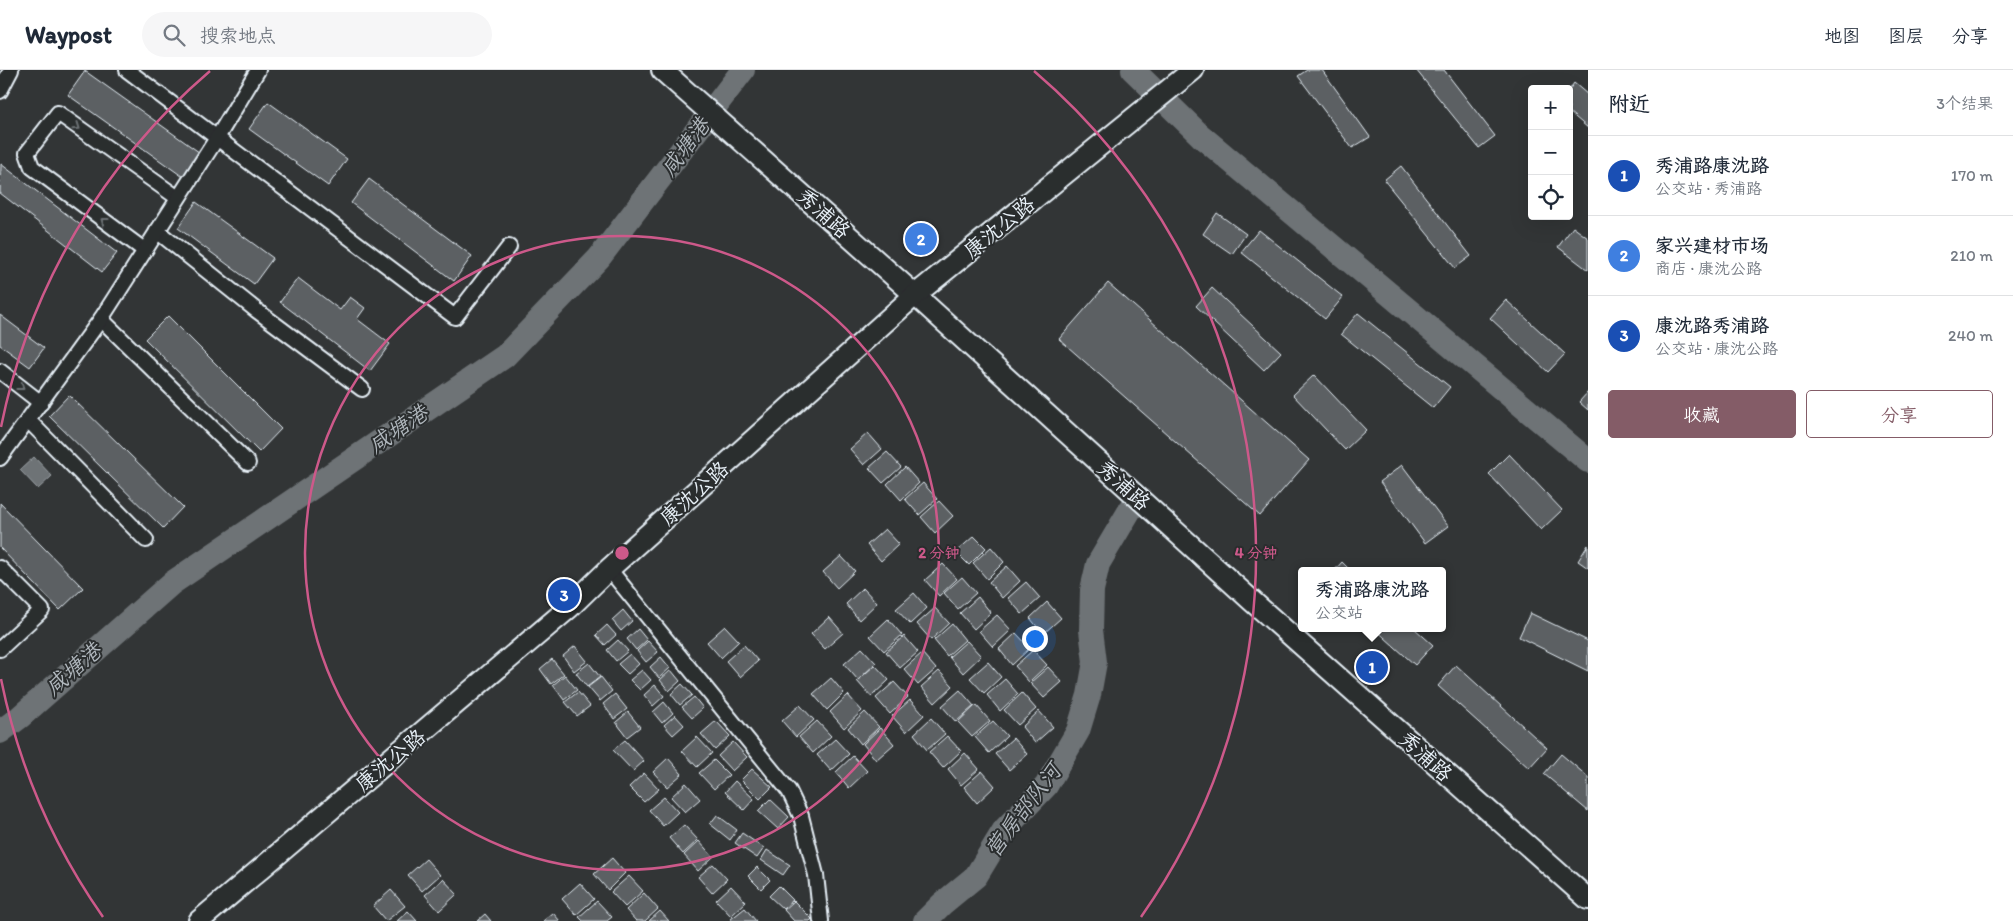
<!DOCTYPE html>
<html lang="zh">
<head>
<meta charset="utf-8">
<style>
  :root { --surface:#fff; --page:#f6f6f7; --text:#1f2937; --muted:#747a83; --line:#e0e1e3; --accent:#845c67 }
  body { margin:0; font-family:Itim,"LXGW WenKai TC",sans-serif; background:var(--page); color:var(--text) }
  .controls { position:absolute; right:15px; top:15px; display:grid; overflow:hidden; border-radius:5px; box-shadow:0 5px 20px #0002 }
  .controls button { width:45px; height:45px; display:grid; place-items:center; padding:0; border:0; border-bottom:1px solid var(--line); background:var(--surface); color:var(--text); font:25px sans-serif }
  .you { position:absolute; left:1034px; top:568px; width:18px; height:18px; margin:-12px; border:4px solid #fff; border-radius:50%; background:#1a73e8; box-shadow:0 0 0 8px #1a73e833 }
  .badge { display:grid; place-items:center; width:32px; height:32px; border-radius:50%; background:var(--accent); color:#fff; font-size:16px; font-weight:700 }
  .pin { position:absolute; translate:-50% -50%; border:2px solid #fff; box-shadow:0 1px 5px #0006 }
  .popup { position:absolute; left:1298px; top:497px; width:148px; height:65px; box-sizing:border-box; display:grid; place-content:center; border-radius:5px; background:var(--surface); filter:drop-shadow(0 1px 4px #0005); font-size:16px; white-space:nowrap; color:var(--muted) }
  .popup b { font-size:19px; color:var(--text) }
  .popup::after { content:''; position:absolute; left:50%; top:100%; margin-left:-10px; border:10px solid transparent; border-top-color:var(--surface) }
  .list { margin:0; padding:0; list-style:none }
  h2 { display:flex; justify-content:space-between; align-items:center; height:65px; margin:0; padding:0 20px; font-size:21px }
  h2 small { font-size:16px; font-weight:400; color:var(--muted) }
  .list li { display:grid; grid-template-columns:32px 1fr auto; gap:15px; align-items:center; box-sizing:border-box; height:80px; padding:0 20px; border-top:1px solid var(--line) }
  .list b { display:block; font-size:19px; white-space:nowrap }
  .list p { margin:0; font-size:16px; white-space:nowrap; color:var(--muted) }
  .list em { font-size:16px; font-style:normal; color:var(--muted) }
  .actions { display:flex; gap:10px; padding:15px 20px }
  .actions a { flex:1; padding:11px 0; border:1px solid var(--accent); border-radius:5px; text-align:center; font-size:18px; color:var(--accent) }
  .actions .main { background:var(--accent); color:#fff }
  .icon { flex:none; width:28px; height:28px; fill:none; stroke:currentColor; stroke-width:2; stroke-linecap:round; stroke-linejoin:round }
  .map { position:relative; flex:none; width:1588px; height:851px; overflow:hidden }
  header { display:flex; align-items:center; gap:30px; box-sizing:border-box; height:70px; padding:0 25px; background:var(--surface); border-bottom:1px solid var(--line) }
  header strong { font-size:24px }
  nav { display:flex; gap:28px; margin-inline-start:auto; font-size:18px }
  .search { width:350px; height:45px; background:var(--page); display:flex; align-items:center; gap:12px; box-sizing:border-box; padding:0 18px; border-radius:28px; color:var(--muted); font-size:19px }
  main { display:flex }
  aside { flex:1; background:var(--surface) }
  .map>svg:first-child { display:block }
  .water { fill:#6e7376; stroke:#9fa5aa }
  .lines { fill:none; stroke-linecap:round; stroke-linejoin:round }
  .river { stroke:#6e7376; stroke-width:24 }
  .building { fill:#5c6063; stroke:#e8f1f8 }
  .street-casing { stroke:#e8f1f8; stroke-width:18 }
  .secondary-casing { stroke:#e8f1f8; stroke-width:24 }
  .street { stroke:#2a2d2e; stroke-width:14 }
  .secondary { stroke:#2a2d2e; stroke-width:20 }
  .oneway { stroke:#6c7275 }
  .ring { fill:none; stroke:#cd598a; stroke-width:2.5 }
  .labels { text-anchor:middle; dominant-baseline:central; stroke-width:4; stroke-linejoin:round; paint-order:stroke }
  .street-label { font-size:21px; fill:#e8f1f8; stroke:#2a2d2e }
  .water-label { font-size:22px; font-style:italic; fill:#b1b8be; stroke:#2a2d2e }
  .centre { fill:#cd598a; stroke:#2a2d2e; stroke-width:2.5 }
  .ring-label { font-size:15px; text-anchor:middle; font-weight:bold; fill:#cd598a; stroke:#2a2d2e; stroke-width:4; stroke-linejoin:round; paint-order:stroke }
</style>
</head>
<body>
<header>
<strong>Waypost</strong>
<div class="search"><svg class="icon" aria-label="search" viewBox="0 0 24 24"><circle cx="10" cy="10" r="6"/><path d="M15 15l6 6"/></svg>搜索地点</div>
<nav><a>地图</a><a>图层</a><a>分享</a></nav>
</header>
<main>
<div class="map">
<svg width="1588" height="851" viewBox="0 0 1588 851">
  <rect width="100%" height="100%" fill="#323536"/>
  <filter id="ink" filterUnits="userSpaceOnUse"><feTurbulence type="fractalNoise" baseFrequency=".02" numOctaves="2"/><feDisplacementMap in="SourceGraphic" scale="10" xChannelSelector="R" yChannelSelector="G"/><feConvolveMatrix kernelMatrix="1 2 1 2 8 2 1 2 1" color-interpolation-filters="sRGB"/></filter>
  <g filter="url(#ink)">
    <!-- water -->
    <polygon class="water" points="34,387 52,406 38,419 20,400"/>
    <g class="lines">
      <!-- river -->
      <g class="river">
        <polyline points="1133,0 1201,66 1588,391"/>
        <polyline points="0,662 20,647 172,513 505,286 599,188 743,0"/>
        <polyline points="925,851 942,834 976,806 1004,760 1046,716 1078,661 1089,625 1095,592 1091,560 1092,520 1098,494 1130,440"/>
      </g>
    </g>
    <!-- building -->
    <g class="building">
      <polygon points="1307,0 1322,0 1370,67 1352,78 1298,6"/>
      <polygon points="1416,0 1444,0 1495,66 1479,78"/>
      <polygon points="85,1 203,85 186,109 68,25"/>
      <polygon points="1574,13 1588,25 1588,58 1569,42 1569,20"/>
      <polygon points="268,32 347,89 328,116 249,59"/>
      <polygon points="1,94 117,183 102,202 0,123"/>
      <polygon points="1401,96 1471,186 1455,198 1384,110"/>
      <polygon points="369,109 472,186 454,211 351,133"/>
      <polygon points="196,132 273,188 254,214 178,158"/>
      <polygon points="1217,143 1246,164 1232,184 1203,164"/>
      <polygon points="1573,157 1588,168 1588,200 1558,177"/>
      <polygon points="1259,160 1343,227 1325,249 1241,182"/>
      <polygon points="298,208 340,240 350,227 365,238 357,249 390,274 370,301 280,232"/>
      <polygon points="1108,213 1309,390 1260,446 1059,269"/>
      <polygon points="1212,218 1281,282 1264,300 1196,236"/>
      <polygon points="1506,230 1565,284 1548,302 1490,248"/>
      <polygon points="1358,243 1450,317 1433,338 1341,264"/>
      <polygon points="0,245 44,278 30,297 0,275"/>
      <polygon points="168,246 281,359 259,382 145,269"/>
      <polygon points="1314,305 1366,360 1345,380 1293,325"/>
      <polygon points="1588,322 1588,340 1579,332"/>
      <polygon points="69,325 183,437 163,458 49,346"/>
      <polygon points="868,363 882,379 864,395 850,379"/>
      <polygon points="887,382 901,397 883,413 869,398"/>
      <polygon points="1509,384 1562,440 1541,460 1489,404"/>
      <polygon points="1402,395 1448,456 1425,473 1380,412"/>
      <polygon points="905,397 919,413 901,430 887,414"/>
      <polygon points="923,413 937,429 919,445 905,429"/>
      <polygon points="939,431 953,446 935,463 921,447"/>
      <polygon points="0,433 83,518 60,540 0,478"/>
      <polygon points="885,459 899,474 881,491 867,475"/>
      <polygon points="974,466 986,478 969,495 956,482"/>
      <polygon points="1588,475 1588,498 1578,491"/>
      <polygon points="991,477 1004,492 987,509 973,493"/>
      <polygon points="841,486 855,501 837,518 823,502"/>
      <polygon points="1342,492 1351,501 1334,501"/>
      <polygon points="943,494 957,509 939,526 925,510"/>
      <polygon points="1007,496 1020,511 1002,528 989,512"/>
      <polygon points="962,507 976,523 958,539 944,523"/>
      <polygon points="1026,512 1040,528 1022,544 1008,528"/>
      <polygon points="863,518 877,533 859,550 846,534"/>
      <polygon points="914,523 927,538 910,554 896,539"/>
      <polygon points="978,527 991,543 974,559 960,543"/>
      <polygon points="1047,532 1061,548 1043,564 1030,548"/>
      <polygon points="935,538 949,553 931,570 917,554"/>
      <polygon points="623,540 632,551 621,561 612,550"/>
      <polygon points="1530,543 1588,571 1588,601 1519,567"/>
      <polygon points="997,545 1011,560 993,577 979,561"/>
      <polygon points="829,547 843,563 825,579 811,564"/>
      <polygon points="888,549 902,565 884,581 870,566"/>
      <polygon points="952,554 965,570 947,586 934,570"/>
      <polygon points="607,555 616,565 605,575 596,565"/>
      <polygon points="725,556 739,571 721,588 707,572"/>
      <polygon points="1374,558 1414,558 1433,575 1415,595"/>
      <polygon points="638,559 647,570 636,580 627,569"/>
      <polygon points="1016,563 1030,578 1012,595 999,579"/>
      <polygon points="904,566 918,582 900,598 886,582"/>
      <polygon points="618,570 628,581 616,591 607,580"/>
      <polygon points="648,571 658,582 646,592 637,581"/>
      <polygon points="967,571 981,586 963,603 949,587"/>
      <polygon points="744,575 758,591 740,607 726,591"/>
      <polygon points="575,576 587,591 574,601 563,586"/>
      <polygon points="862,578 876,593 858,610 844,594"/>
      <polygon points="1033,580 1047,595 1029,612 1015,596"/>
      <polygon points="922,583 936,599 918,615 904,599"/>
      <polygon points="630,584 639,594 628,604 618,594"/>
      <polygon points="661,587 670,598 659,608 650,597"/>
      <polygon points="552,589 564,604 551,614 540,599"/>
      <polygon points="988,592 1001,607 984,623 970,608"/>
      <polygon points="589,593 600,607 587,617 576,603"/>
      <polygon points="875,595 889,610 871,627 857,611"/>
      <polygon points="1456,595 1547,678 1529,698 1438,616"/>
      <polygon points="1048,597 1062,612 1044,628 1030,613"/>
      <polygon points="642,600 651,610 640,620 630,610"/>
      <polygon points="671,600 680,611 669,621 660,610"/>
      <polygon points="939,601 953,616 935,633 921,617"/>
      <polygon points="565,605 577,620 564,630 553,615"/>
      <polygon points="601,607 612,621 600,631 588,617"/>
      <polygon points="831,608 844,623 827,640 813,624"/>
      <polygon points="1005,609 1018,624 1000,641 987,625"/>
      <polygon points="894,612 908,627 890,644 876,628"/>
      <polygon points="682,614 692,625 680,635 671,624"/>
      <polygon points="655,615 664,626 653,636 644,625"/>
      <polygon points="960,620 974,636 956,652 942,636"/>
      <polygon points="578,622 590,636 577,646 565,632"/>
      <polygon points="1022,623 1036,639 1018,655 1004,640"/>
      <polygon points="615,624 627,639 614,649 603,634"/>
      <polygon points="848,625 862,641 844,658 830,642"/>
      <polygon points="694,627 703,638 692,648 682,637"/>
      <polygon points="910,630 924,645 906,662 892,646"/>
      <polygon points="664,632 673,643 662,653 653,642"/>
      <polygon points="800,635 814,650 796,667 782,651"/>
      <polygon points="976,635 990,651 972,667 958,652"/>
      <polygon points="1039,641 1053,657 1035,673 1022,657"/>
      <polygon points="628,642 640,657 627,667 616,652"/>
      <polygon points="865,642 879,657 861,674 848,658"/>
      <polygon points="675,645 684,655 673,665 664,655"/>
      <polygon points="931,648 945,664 927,680 914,664"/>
      <polygon points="716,651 730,666 715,680 701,664"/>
      <polygon points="817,651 831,666 813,683 799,667"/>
      <polygon points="993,651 1007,666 989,683 975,667"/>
      <polygon points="880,658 894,674 876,690 863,674"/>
      <polygon points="947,666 961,681 943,698 929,682"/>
      <polygon points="697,667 712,683 697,697 682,681"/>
      <polygon points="1013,668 1027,684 1009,700 995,684"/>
      <polygon points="835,669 849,684 831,701 817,685"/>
      <polygon points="625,670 644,691 633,701 613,680"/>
      <polygon points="733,672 747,687 732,701 718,686"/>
      <polygon points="965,683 979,699 961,715 948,699"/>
      <polygon points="1561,684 1588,707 1588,741 1544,704"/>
      <polygon points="853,686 867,701 849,718 836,702"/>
      <polygon points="668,688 682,704 667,717 653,702"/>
      <polygon points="714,690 729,705 714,719 699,703"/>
      <polygon points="752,699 772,717 760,729 741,710"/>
      <polygon points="982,701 995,716 977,733 964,717"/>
      <polygon points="644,703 659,719 644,732 629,717"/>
      <polygon points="735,711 754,729 744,740 725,722"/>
      <polygon points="686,713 700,729 685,742 671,727"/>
      <polygon points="664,727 678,742 663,756 649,740"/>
      <polygon points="770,729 789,747 778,759 758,741"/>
      <polygon points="717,745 737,760 730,770 710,754"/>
      <polygon points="684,755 698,770 683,784 669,768"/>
      <polygon points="742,763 764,778 757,788 735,773"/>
      <polygon points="699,771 713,787 698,801 684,785"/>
      <polygon points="767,780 790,795 783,805 761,790"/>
      <polygon points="612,788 625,803 608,820 594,804"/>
      <polygon points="426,789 440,805 422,821 408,805"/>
      <polygon points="713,794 727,809 712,823 698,807"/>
      <polygon points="757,797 770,810 761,819 748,806"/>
      <polygon points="629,806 643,821 625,837 611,822"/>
      <polygon points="443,809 457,824 439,841 425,825"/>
      <polygon points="580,813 594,829 576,845 562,829"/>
      <polygon points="731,816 746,832 731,846 716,830"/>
      <polygon points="779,816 793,830 783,839 769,826"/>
      <polygon points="391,820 405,836 386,851 373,836"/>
      <polygon points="644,823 658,839 645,851 636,851 626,840"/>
      <polygon points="597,831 612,847 607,851 583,851 579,847"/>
      <polygon points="794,831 812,849 810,851 794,851 784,840"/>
      <polygon points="745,838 756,851 732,851 731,849"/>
      <polygon points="408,841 417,851 397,851"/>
      <polygon points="660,841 669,851 649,851"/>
      <polygon points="553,843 560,851 543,851"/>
      <polygon points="485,844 491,851 477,851"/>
    </g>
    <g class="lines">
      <!-- street casing -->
      <g class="street-casing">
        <g id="street">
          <polyline points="127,0 455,247 509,177"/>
          <polyline points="0,21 11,0"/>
          <polyline points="157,161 256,240 362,319"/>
          <polyline points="144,180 32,97 27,83 58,43 178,128"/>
          <polyline points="101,249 248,393"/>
          <polyline points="0,301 41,333"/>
          <polyline points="29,351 146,470"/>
          <polyline points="0,388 101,249 217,68 258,0"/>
          <polyline points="0,498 42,540 0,579"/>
          <polyline points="609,499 789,721 801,746 816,805 821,851"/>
        </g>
      </g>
      <!-- secondary casing -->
      <g class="secondary-casing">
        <g id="secondary">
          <polyline points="662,0 915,225 1252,531 1588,829"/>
          <polyline points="199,851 570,537 609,499 915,225 1193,0"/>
        </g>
      </g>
      <!-- street -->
      <use href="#street" class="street"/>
      <!-- secondary -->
      <use href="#secondary" class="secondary"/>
    </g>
    <!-- one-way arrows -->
    <defs><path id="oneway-chevron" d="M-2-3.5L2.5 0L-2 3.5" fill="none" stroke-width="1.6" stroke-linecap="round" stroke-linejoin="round" transform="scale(1.25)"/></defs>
    <g class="oneway">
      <use href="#oneway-chevron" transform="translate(77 57) rotate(35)"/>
      <use href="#oneway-chevron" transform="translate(104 151) rotate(-143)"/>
      <use href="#oneway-chevron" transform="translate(21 317) rotate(38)"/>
    </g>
  </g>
  <!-- distance rings -->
  <g class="ring">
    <circle cx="622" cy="483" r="317"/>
    <path d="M103 847A634 634 0 0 1 1 609M1 357A634 634 0 0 1 210 1M1034 1A634 634 0 0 1 1141 847"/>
  </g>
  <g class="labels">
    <!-- street labels -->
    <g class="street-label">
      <text transform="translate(824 143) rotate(42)">秀浦路</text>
      <text transform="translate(999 157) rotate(-39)">康沈公路</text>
      <text transform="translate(1124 415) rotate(42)">秀浦路</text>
      <text transform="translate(694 423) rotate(-42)">康沈公路</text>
      <text transform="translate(1426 686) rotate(42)">秀浦路</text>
      <text transform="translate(390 690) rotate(-40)">康沈公路</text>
    </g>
    <!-- water labels -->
    <g class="water-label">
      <text transform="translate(685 77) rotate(-53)">咸塘港</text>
      <text transform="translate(398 359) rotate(-34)">咸塘港</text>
      <text transform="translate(73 599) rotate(-41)">咸塘港</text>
      <text transform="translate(1023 740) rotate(-53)">营房部队河</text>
    </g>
  </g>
  <circle cx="622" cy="483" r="8" class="centre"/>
  <g class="ring-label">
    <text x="939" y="488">2 分钟</text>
    <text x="1256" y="488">4 分钟</text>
  </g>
</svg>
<div class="controls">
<button>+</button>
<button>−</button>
<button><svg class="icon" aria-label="locate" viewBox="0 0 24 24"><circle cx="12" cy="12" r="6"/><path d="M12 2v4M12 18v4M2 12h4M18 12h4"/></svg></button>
</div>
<div class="you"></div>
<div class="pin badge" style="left:1372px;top:597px;background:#1a4fb4">1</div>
<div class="popup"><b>秀浦路康沈路</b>公交站</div>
<div class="pin badge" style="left:921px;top:169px;background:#3f7fe0">2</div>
<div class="pin badge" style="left:564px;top:525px;background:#1a4fb4">3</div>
</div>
<aside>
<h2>附近<small>3个结果</small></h2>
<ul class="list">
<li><span class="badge" style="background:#1a4fb4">1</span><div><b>秀浦路康沈路</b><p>公交站 · 秀浦路</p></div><em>170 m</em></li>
<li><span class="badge" style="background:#3f7fe0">2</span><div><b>家兴建材市场</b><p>商店 · 康沈公路</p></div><em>210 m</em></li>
<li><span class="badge" style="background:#1a4fb4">3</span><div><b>康沈路秀浦路</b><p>公交站 · 康沈公路</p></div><em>240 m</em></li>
</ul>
<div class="actions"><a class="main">收藏</a><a>分享</a></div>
</aside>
</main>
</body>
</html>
